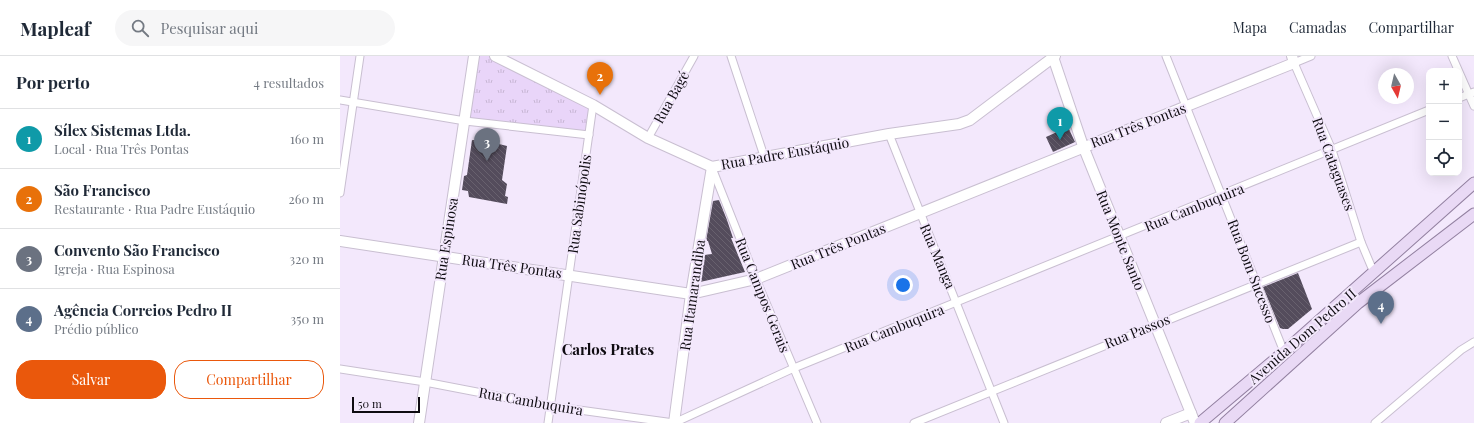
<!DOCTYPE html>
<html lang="pt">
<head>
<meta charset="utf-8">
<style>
  :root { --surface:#fff; --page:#f6f6f7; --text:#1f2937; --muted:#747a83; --line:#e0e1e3; --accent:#ea580c }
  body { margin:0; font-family:"Playfair Display",serif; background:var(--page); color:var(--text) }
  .controls { position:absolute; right:12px; top:12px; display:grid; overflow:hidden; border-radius:8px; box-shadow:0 4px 16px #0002 }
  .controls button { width:36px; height:36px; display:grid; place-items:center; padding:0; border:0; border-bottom:1px solid var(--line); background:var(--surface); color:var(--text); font:20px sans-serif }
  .compass { position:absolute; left:1038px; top:12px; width:36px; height:36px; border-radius:50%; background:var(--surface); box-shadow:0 4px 16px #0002; rotate:172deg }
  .scale { position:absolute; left:12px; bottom:10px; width:68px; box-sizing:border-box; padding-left:4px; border:2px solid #0e0b11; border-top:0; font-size:11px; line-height:14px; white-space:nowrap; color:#0e0b11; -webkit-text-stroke:3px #f3e8fc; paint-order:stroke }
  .you { position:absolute; left:563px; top:229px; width:14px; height:14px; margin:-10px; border:3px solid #fff; border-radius:50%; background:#1a73e8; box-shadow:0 0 0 6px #1a73e833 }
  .badge { display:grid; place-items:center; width:26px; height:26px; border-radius:50%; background:var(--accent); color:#fff; font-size:13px; font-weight:700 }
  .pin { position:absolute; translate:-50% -33px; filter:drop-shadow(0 1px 2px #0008) }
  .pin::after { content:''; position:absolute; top:21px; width:14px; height:12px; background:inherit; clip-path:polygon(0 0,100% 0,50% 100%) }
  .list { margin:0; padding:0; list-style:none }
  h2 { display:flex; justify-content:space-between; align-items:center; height:52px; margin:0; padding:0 16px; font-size:17px }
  h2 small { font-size:13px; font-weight:400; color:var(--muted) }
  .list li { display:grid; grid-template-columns:26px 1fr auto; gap:12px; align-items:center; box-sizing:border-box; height:60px; padding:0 16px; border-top:1px solid var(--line) }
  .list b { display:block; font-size:15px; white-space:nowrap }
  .list p { margin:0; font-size:13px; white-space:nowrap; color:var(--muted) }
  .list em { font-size:13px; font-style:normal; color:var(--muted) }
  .actions { display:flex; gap:8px; padding:12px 16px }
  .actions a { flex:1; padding:9px 0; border:1px solid var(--accent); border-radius:16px; text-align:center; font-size:14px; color:var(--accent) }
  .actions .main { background:var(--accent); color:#fff }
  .icon { flex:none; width:22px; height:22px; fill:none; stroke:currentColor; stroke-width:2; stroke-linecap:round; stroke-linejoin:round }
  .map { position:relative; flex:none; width:1134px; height:367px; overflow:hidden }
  header { display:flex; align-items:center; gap:24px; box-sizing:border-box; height:56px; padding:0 20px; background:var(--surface); border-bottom:1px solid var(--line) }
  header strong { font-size:19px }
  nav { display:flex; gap:22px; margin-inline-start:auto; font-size:14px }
  .search { width:280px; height:36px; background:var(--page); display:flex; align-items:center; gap:10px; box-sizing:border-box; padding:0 14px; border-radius:22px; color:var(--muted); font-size:15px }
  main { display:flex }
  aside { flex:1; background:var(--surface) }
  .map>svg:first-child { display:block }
  .grass { fill:url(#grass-tufts) }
  .building { fill:url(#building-back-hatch) }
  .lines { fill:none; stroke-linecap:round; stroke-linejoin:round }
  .street-casing { stroke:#c9bfd1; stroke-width:9 }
  .secondary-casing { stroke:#c9bfd1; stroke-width:12 }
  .primary-casing { stroke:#9381a1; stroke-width:13 }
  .street { stroke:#fff; stroke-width:7 }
  .secondary { stroke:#fff; stroke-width:10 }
  .primary { stroke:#e9d9f5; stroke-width:11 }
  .labels { text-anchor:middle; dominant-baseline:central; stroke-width:4; stroke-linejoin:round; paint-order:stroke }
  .street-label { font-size:14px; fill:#0e0b11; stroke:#f3e8fc }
  .neighbourhood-label { font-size:15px; font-weight:bold; fill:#0e0b11; stroke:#f3e8fc }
</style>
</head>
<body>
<header>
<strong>Mapleaf</strong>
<div class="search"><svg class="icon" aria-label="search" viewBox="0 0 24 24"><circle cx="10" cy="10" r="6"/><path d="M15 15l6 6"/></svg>Pesquisar aqui</div>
<nav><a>Mapa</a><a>Camadas</a><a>Compartilhar</a></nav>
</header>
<main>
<aside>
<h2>Por perto<small>4 resultados</small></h2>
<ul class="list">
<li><span class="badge" style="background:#0f9aa8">1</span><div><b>Sílex Sistemas Ltda.</b><p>Local · Rua Três Pontas</p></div><em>160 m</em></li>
<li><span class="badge" style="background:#e8710a">2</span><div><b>São Francisco</b><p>Restaurante · Rua Padre Eustáquio</p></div><em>260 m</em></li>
<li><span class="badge" style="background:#6b7280">3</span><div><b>Convento São Francisco</b><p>Igreja · Rua Espinosa</p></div><em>320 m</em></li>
<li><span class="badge" style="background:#5c6f8a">4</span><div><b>Agência Correios Pedro II</b><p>Prédio público</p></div><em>350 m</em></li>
</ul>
<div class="actions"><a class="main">Salvar</a><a>Compartilhar</a></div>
</aside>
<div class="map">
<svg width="1134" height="367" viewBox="0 0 1134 367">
  <defs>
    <pattern id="grass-tufts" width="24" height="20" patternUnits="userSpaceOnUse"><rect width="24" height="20" fill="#e9d5f9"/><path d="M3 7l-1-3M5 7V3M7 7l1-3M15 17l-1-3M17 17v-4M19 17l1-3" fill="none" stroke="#c7b6d4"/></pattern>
    <pattern id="building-back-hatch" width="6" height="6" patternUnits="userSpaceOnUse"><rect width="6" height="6" fill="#544c5c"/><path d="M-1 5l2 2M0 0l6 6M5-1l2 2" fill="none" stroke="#68616e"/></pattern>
  </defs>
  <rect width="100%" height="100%" fill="#f3e8fc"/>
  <!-- grass -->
  <polygon class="grass" points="134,0 155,0 253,49 249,79 125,65"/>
  <!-- building -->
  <g class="building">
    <polygon points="728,71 735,86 713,96 706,81"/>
    <polygon points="146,77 150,77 154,80 155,87 167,90 162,124 167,128 165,140 168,141 167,148 129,141 128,135 122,134 124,120 127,119 132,84 143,85"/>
    <polygon points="379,144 387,164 393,182 391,182 405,216 360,226 364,199 372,198 368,185 366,185 373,145"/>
    <polygon points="958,217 972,253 948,273 943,273 940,272 923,231"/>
  </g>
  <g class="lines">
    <!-- street casing -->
    <g class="street-casing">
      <g id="street">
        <polyline points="391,0 424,100"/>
        <polyline points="826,0 944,296"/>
        <polyline points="971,0 954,7 992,94 1021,186 1034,217"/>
        <polyline points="1112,0 1134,50"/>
        <polyline points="1119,42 1134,36"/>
        <polyline points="0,44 125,65 249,79"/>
        <polyline points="549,78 664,367"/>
        <polyline points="308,82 354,0"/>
        <polyline points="372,112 416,223 477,367"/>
        <polyline points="0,137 20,0"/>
        <polyline points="0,313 85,326 210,350 334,367 454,312 1089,54"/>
        <polyline points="208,367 253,49"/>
        <polyline points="574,367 1021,186"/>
        <polyline points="1035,367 1121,294 1134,286"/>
      </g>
    </g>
    <!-- secondary casing -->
    <g class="secondary-casing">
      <g id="secondary">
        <polyline points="155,0 253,49 308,82 372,111 549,78 619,68 630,64 715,0"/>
        <polyline points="713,1 743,90 855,367"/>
        <polyline points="0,185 351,238 416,223 954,7 952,0"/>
        <polyline points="79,367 134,0"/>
        <polyline points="334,367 351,238 372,111"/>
        <polyline points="826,367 851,357"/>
      </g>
    </g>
    <!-- primary casing -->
    <g class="primary-casing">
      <g id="primary">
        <polyline points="860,367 944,296 1134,127"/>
        <polyline points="885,367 1018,247 1134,158"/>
      </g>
    </g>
    <!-- street -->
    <use href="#street" class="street"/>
    <!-- secondary -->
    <use href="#secondary" class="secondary"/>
    <!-- primary -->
    <use href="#primary" class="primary"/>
  </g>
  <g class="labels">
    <!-- street labels -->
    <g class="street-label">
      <text transform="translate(331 41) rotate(-61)">Rua Bagé</text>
      <text transform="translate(798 69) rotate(-21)">Rua Três Pontas</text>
      <text transform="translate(445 97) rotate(-10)">Rua Padre Eustáquio</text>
      <text transform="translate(994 108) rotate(70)">Rua Cataguases</text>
      <text transform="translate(239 148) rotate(-82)">Rua Sabinópolis</text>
      <text transform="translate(854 151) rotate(-22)">Rua Cambuquira</text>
      <text transform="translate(106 183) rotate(-81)">Rua Espinosa</text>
      <text transform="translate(781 184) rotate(68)">Rua Monte Santo</text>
      <text transform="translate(498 190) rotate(-22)">Rua Três Pontas</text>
      <text transform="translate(598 200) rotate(67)">Rua Manga</text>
      <text transform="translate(172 210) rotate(8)">Rua Três Pontas</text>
      <text transform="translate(912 215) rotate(69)">Rua Bom Sucesso</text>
      <text transform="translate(352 239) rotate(-82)">Rua Itamarandiba</text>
      <text transform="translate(423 239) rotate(68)">Rua Campos Gerais</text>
      <text transform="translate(554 272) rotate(-22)">Rua Cambuquira</text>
      <text transform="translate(797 275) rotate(-22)">Rua Passos</text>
      <text transform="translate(962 280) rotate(-41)">Avenida Dom Pedro II</text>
      <text transform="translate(191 345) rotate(10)">Rua Cambuquira</text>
    </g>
    <!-- neighbourhood labels -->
    <g class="neighbourhood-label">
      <text x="268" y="293">Carlos Prates</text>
    </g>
  </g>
</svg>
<div class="controls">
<button>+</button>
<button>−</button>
<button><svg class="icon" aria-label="locate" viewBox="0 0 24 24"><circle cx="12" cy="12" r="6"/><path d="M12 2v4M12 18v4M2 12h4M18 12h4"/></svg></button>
</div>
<svg class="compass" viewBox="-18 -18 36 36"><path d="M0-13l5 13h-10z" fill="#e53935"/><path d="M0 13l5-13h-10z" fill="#747a83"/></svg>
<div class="scale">50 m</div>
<div class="you"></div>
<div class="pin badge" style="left:720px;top:84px;background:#0f9aa8">1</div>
<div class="pin badge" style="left:260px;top:39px;background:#e8710a">2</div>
<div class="pin badge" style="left:147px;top:105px;background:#6b7280">3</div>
<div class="pin badge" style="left:1041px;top:268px;background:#5c6f8a">4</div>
</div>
</main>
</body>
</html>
